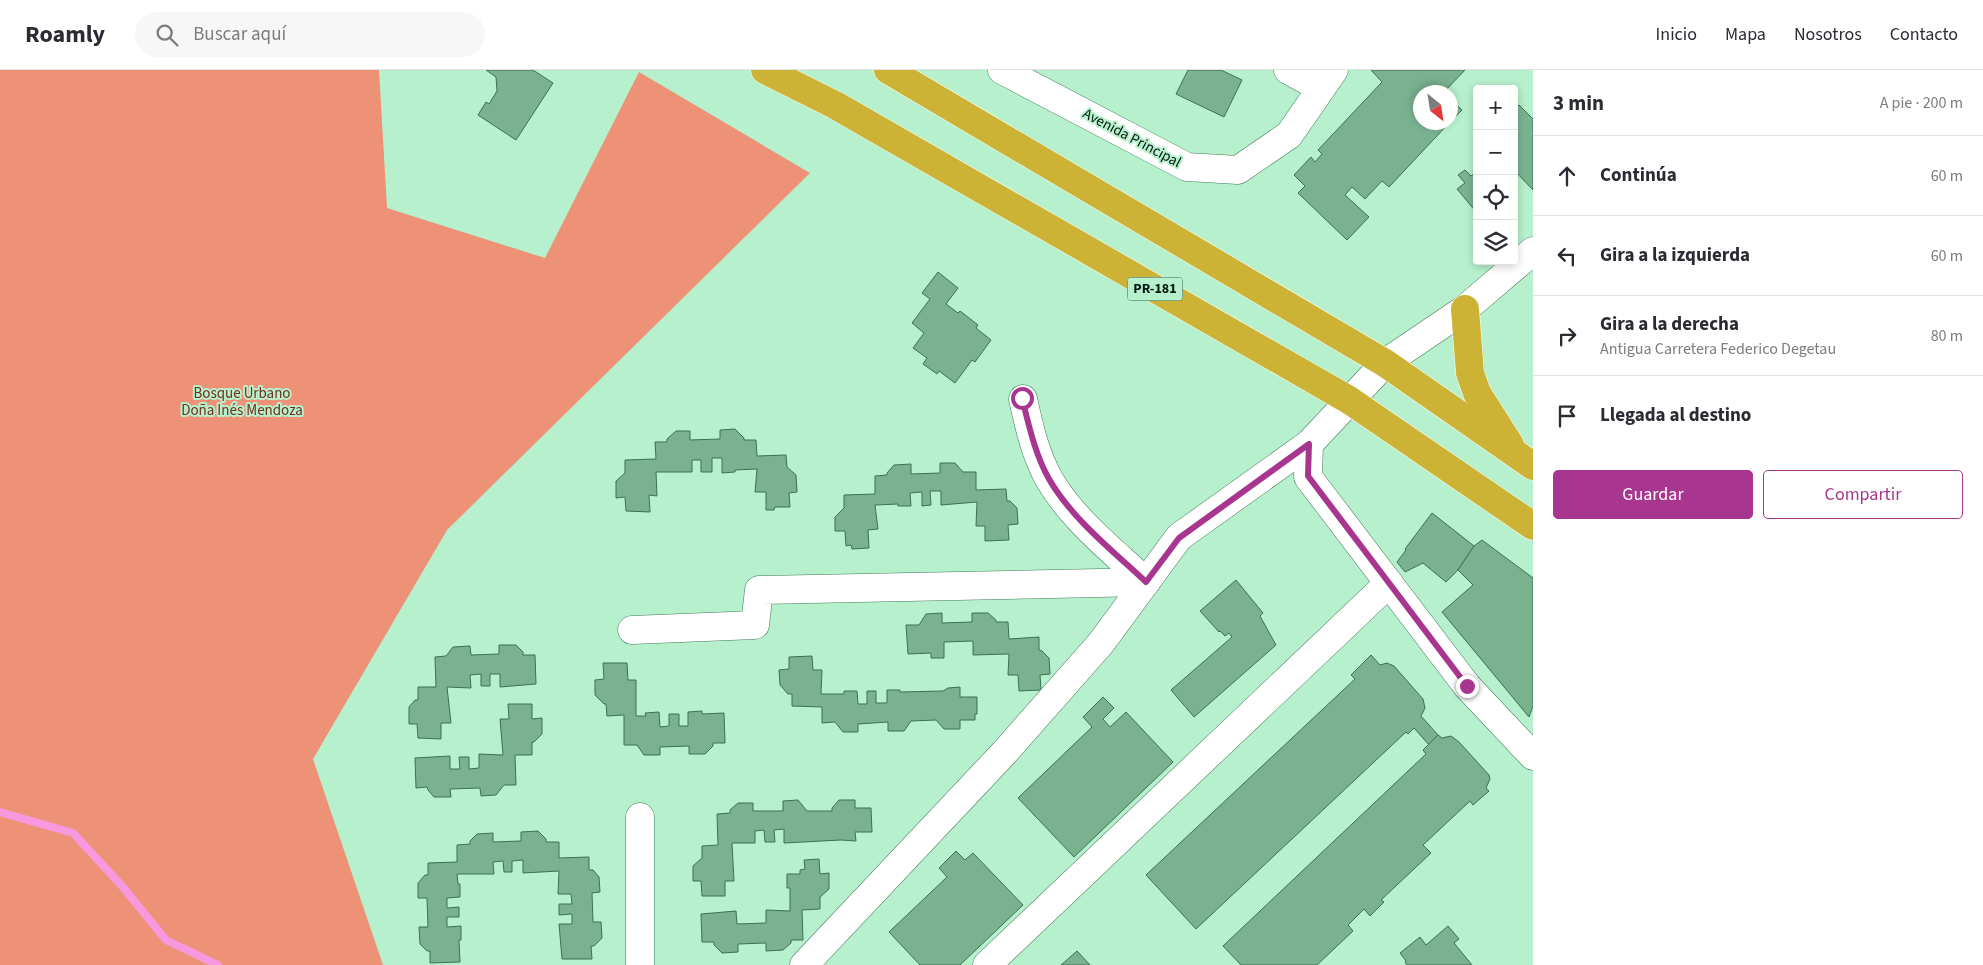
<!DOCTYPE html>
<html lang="es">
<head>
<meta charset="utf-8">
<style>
  :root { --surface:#fff; --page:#f7f7f7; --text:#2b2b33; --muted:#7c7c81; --line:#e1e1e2; --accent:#a83690 }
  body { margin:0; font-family:"Source Sans 3",sans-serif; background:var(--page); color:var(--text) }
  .controls { position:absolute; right:15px; top:15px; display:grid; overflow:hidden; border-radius:5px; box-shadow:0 2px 8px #0003 }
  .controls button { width:45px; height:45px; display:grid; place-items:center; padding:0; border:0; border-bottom:1px solid var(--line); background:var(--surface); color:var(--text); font:25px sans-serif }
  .compass { position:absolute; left:1413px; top:15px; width:45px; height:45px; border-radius:50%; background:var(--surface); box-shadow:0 2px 8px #0003; rotate:150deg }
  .stop { position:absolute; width:15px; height:15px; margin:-11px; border:4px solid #a83690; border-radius:50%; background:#fff }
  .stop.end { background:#a83690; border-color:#fff; box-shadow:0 1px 5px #0008 }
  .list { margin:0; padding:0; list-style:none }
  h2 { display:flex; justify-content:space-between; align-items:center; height:65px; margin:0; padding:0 20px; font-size:21px }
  h2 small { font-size:16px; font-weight:400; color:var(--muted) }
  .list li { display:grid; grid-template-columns:32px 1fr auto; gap:15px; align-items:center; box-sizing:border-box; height:80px; padding:0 20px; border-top:1px solid var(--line) }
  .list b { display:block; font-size:19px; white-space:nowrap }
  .list p { margin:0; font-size:16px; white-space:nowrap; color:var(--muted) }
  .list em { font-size:16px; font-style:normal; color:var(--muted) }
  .actions { display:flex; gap:10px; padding:15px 20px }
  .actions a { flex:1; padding:11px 0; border:1px solid var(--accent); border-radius:5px; text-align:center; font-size:18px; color:var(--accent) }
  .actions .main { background:var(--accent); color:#fff }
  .icon { flex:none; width:28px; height:28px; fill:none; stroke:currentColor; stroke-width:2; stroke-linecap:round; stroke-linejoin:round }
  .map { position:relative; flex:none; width:1533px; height:895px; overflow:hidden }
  header { display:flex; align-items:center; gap:30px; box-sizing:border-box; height:70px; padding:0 25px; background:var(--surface); border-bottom:1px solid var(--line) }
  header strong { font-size:24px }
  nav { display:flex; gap:28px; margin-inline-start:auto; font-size:18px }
  .search { width:350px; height:45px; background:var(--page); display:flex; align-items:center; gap:12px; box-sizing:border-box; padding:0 18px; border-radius:28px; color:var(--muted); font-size:19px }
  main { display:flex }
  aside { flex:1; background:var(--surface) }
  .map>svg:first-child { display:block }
  .green { fill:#ed9277 }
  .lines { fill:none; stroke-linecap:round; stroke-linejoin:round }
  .stream { stroke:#f899df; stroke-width:8 }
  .building { fill:#7ab290; stroke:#3b7152 }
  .minor-casing { stroke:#437a5a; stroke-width:29 }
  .highway-casing { stroke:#fff; stroke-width:29 }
  .minor { stroke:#fff; stroke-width:28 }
  .highway { stroke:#cdb335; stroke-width:28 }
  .route { stroke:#a83690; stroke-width:6 }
  .labels { text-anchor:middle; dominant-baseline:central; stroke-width:4; stroke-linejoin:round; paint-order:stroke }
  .shield { fill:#b6f0cc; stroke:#395a46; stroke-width:1 }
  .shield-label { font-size:14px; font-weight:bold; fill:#03190d }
  .street-label { font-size:15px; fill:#03190d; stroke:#b6f0cc }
  .park-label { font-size:15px; fill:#732e19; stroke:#b6f0cc }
</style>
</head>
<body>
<header>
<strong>Roamly</strong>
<div class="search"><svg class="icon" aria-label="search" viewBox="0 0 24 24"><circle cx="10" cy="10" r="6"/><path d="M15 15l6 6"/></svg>Buscar aquí</div>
<nav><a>Inicio</a><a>Mapa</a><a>Nosotros</a><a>Contacto</a></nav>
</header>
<main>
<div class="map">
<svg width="1533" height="895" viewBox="0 0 1533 895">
  <rect width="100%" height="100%" fill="#b6f0cc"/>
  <!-- green -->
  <polygon class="green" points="0,0 379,0 387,138 545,188 639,2 810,103 447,460 313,689 383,895 0,895"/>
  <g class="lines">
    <!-- stream -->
    <polyline class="stream" points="0,742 73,763 122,816 166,870 218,895"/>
  </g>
  <!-- building -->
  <g class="building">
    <polygon points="486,0 533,0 553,13 516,70 478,45 486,32 489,34 497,21 496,7"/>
    <polygon points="1188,0 1221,0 1242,10 1224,47 1176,24"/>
    <polygon points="1371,0 1465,0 1444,22 1420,22 1420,52 1450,52 1389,117 1382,111 1365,129 1352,117 1345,125 1369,147 1347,170 1298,123 1305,116 1294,105 1311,87 1315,92 1322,84 1318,80 1382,12"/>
    <polygon points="1450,29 1462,40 1450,52"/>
    <polygon points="1519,35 1533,49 1533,120 1514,100 1514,39"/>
    <polygon points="1465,100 1471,106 1477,102 1477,143 1457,119 1465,113 1458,105"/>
    <polygon points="938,202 958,218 946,234 958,243 960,241 978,255 976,258 991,270 975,292 972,290 955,313 939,301 937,304 923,294 927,288 913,278 924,263 912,253 930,229 922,223"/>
    <polygon points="735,359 744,368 744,370 756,370 757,386 786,385 787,397 796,405 797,422 789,423 790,437 775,437 774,440 766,440 766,422 755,422 757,399 735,400 735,402 722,403 722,388 712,388 712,402 701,402 701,390 692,390 692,402 656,402 657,426 649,425 650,442 626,441 625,427 616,428 616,411 625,403 625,390 656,389 655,372 667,372 667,369 676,361 690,361 690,370 720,369 720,360"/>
    <polygon points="940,393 955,393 963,402 976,402 976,420 1006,419 1007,431 1010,431 1017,438 1018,454 1008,455 1009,470 985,471 985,456 976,456 977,432 941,435 941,421 930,421 931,435 922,436 922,422 910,423 911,436 898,436 898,434 875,435 878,459 868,460 869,478 852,479 851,475 846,476 845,461 835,461 835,447 844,438 844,425 875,424 875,406 887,405 887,403 894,395 911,394 911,404 940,403"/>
    <polygon points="1432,443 1474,476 1458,500 1446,512 1423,493 1405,502 1397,492 1406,480 1405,479"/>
    <polygon points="1482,470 1533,508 1533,636 1529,647 1442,542 1473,515 1458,500 1474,476"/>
    <polygon points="1236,510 1263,543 1260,546 1276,575 1194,647 1171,620 1232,567 1229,563 1225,566 1220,561 1219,562 1200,541"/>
    <polygon points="942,543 942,553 972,552 972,543 988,543 996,550 996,552 1008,552 1009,569 1039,567 1039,580 1042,581 1049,588 1050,604 1040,605 1041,620 1019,621 1018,605 1008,605 1009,584 973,585 973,571 944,572 944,588 931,588 931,583 908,584 906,555 919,555 926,544"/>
    <polygon points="499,575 516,575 523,582 523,585 535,585 536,614 500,617 500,604 490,604 490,616 481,616 481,604 470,605 471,618 447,617 451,653 441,653 441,669 418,668 417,654 409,654 409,637 415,630 418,630 418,617 436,617 435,587 446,586 453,577 470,576 471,585 499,584"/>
    <polygon points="1371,585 1380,595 1387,593 1394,596 1423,629 1425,638 1421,646 1438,665 1429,675 1414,658 1408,664 1406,662 1196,859 1146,805 1355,609 1351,605"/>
    <polygon points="812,586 813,600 822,600 821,624 844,624 844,621 857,621 858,634 867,634 867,621 876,621 876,633 887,633 887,620 900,620 900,622 943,621 948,618 960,617 960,627 977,627 977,644 975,644 975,650 960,650 960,659 944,659 936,650 911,651 904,661 888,661 888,652 858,654 858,662 843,662 835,652 822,653 822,637 792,636 792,624 788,624 780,615 779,600 789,599 789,587"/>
    <polygon points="603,593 627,593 628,610 636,610 636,646 646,646 645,643 659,642 660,657 669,656 669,644 679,644 679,656 688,656 688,642 702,641 702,644 724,643 725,673 713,673 713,676 705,684 689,684 689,676 660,677 660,685 644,685 637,675 624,675 624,645 607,646 606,634 604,634 595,625 595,610 604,609"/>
    <polygon points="1103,627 1114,638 1103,649 1110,657 1126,642 1173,692 1074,787 1018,728 1092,657 1083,647"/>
    <polygon points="508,634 532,634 532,649 542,648 542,664 534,672 532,672 532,685 515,685 516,715 504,715 496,725 481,726 480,718 450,719 451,727 434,727 428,720 427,717 416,718 415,688 450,686 450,699 460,699 459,687 469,687 469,699 479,698 479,684 503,685 500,649 509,649"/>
    <polygon points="1438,665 1442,668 1451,666 1459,672 1489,705 1490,709 1486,718 1489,721 1473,735 1470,731 1423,775 1431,783 1381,830 1384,832 1370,846 1364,839 1348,855 1353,861 1317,895 1241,895 1223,876 1426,684 1423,680"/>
    <polygon points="798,730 807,741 832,741 832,738 839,730 855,730 855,738 871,738 872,762 855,762 856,771 841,770 784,773 784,759 774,760 775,772 765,772 764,760 755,761 755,773 732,773 734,811 725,811 725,826 702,826 701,811 693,811 693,796 702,788 702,776 718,775 717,744 730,743 730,740 738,733 753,733 753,741 783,741 783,731"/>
    <polygon points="538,761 546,769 546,772 559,772 559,788 589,787 589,800 593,800 599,807 600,822 592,823 593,852 601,852 602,868 594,876 591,876 592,889 562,889 559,854 572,854 572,844 559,845 559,834 572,834 571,824 558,824 559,801 523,803 523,790 512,791 512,802 504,802 503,791 493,792 494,804 457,804 458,814 460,814 460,827 447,828 447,838 459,837 459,847 447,847 447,857 461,856 461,870 459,870 460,892 430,893 430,881 427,881 420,874 419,857 428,857 427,828 418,828 418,813 425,805 428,805 428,793 457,792 457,775 470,774 470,771 477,764 493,763 493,772 521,771 521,762"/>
    <polygon points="956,781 965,790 973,783 1023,835 960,895 920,895 889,862 947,807 939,798"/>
    <polygon points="819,789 820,804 829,803 829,819 820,827 820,839 802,840 803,870 791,870 791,873 783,880 766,881 766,873 738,874 738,882 722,883 714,875 714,872 702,872 701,844 736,841 737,854 766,853 766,840 790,841 790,818 787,818 787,804 800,804 800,800 805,799 804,790"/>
    <polygon points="1448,856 1459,869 1454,873 1472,895 1407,895 1405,892 1406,891 1400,883 1420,867 1426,875"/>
    <polygon points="1077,881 1090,895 1061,895"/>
  </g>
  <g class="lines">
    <!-- minor casing -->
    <g class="minor-casing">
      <g id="minor">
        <polyline points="1002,0 1187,97 1238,100 1289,65 1334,0"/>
        <polyline points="1288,0 1321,18"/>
        <polyline points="1533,181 1465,239 1385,293 1309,374 1308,407 1467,616 1533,686"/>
        <path d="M1023,329C1029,356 1035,384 1049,409C1072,449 1113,481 1146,512"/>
        <polyline points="632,560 755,555 759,520 1146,512"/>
        <polyline points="640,895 640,747"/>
        <polyline points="804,895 1004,683 1101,573 1179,467 1309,374"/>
        <polyline points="987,895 1389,513"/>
      </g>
    </g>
    <!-- highway casing -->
    <g class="highway-casing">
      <g id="highway">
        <polyline points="765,0 835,35 1349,330 1533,456"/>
        <polyline points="888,0 1385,293 1533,396"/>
        <polyline points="1465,239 1470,303 1477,323 1510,375"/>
      </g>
    </g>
    <!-- minor -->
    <use href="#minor" class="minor"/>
    <!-- highway -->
    <use href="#highway" class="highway"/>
  </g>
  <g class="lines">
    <!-- route -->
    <path class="route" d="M1022,328C1029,356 1035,384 1049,409C1072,449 1113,481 1146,512L1179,468L1309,374L1308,406L1467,616"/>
  </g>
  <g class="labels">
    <!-- shield labels -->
    <rect class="shield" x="1127.5" y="207.5" width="55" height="23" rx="4"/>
    <g class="shield-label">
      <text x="1155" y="219">PR-181</text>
    </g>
    <!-- street labels -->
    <g class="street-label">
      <text transform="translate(1132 68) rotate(28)">Avenida Principal</text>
    </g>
    <!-- park labels -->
    <g class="park-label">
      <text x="242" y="323">Bosque Urbano<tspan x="242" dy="17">Doña Inés Mendoza</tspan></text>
    </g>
  </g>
</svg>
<div class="controls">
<button>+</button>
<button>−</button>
<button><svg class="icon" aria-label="locate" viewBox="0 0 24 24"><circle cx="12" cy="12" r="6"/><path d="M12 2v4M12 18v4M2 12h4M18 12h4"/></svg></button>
<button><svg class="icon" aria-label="layers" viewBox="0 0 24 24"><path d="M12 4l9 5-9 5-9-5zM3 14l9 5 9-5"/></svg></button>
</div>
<svg class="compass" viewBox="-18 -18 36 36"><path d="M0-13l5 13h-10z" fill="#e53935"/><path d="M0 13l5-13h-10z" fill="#7c7c81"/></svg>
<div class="stop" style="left:1022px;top:328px"></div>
<div class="stop end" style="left:1467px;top:616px"></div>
</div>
<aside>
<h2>3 min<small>A pie · 200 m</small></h2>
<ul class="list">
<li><svg class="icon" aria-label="ahead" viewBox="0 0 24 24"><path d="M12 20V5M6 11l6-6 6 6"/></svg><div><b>Continúa</b></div><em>60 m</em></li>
<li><svg class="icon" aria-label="left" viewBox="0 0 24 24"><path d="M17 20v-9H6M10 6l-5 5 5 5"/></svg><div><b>Gira a la izquierda</b></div><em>60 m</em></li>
<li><svg class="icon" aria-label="right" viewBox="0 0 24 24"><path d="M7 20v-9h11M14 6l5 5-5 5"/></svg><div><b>Gira a la derecha</b><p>Antigua Carretera Federico Degetau</p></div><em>80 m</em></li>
<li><svg class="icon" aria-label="arrive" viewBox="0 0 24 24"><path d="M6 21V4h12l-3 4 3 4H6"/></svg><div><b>Llegada al destino</b></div></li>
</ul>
<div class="actions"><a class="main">Guardar</a><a>Compartir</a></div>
</aside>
</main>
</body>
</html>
